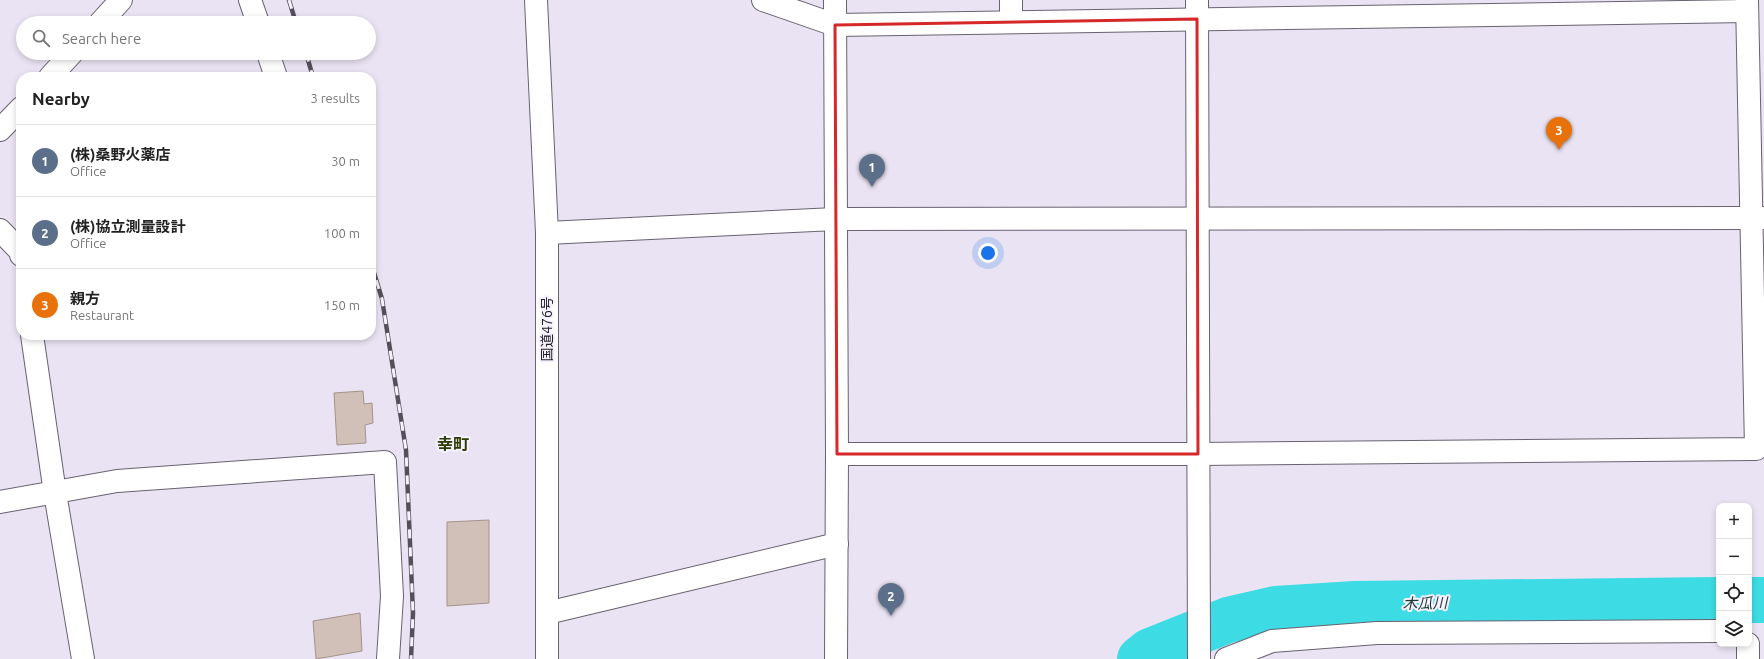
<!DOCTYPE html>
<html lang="en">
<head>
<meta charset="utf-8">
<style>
  :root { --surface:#fff; --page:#f6f6f6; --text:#222; --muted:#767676; --line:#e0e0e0; --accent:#566e1f }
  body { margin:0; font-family:Ubuntu,"Noto Sans JP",sans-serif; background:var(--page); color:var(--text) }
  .controls { position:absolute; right:12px; bottom:12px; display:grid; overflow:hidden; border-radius:8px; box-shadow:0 2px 6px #0003 }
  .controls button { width:36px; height:36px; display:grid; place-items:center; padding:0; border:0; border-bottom:1px solid var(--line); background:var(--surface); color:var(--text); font:20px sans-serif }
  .you { position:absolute; left:988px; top:253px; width:14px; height:14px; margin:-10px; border:3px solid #fff; border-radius:50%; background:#1a73e8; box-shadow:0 0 0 6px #1a73e833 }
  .badge { display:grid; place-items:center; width:26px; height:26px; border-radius:50%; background:var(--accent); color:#fff; font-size:13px; font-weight:700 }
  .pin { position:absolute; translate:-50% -33px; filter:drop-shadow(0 1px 2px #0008) }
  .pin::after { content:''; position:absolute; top:21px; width:14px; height:12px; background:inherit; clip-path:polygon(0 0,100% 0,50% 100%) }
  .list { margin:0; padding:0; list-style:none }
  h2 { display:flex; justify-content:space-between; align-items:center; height:52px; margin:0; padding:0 16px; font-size:17px }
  h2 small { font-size:13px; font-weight:400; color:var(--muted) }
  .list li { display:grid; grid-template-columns:26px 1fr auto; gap:12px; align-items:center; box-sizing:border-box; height:72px; padding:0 16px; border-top:1px solid var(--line) }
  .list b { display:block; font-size:15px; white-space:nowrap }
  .list p { margin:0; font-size:13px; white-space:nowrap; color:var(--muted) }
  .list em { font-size:13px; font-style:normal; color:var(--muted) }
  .icon { flex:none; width:22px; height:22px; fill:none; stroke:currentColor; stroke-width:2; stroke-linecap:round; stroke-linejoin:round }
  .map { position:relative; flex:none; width:1764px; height:659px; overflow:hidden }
  .search { position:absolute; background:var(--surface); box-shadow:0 2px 6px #0003; left:16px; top:16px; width:360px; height:44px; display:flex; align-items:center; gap:10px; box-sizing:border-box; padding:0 14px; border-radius:22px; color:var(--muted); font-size:15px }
  .panel { position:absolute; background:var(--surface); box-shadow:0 2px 6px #0003; left:16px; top:72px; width:360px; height:268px; border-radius:16px }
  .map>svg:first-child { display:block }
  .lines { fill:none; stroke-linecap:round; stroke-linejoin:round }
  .river { stroke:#3ddbe3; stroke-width:46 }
  .building { fill:#d1c0b8; stroke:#a3938b }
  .minor-casing { stroke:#686270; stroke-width:24 }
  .highway-casing { stroke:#686270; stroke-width:24 }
  .minor { stroke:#fff; stroke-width:22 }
  .highway { stroke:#fff; stroke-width:22 }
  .rail-casing { stroke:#545059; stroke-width:4.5 }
  .rail { stroke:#f6f1fe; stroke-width:3; stroke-dasharray:9; stroke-linecap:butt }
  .marked { fill:none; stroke:#d62828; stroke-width:3; stroke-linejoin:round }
  .labels { text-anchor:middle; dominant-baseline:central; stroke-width:4; stroke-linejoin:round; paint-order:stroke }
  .street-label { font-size:14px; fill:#1f1c22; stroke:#f6f1fe }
  .water-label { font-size:15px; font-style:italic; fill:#1e3738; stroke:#f6f1fe }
  .quarter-label { font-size:16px; font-weight:bold; fill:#2c3c03; stroke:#f6f1fe }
</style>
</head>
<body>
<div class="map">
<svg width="1764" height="659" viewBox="0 0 1764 659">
  <rect width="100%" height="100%" fill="#eae3f3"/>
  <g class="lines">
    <!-- river -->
    <g class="river">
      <polyline points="1749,600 1764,600"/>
      <polyline points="1140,659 1150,651 1228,620 1276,609 1355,604 1719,600"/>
    </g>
  </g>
  <!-- building -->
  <g class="building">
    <polygon points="363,391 364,404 372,403 373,423 365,425 366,443 337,445 334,393"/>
    <polygon points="489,520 489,603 447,606 447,522"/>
    <polygon points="360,613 362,651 316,659 313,621"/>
  </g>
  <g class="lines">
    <!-- minor casing -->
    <g class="minor-casing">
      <g id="minor">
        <polyline points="250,0 258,23"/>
        <polyline points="763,0 835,25 1747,11"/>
        <polyline points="835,0 837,454 836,659"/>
        <polyline points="1011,0 1011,22"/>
        <polyline points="1197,0 1199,659"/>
        <polyline points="100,23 121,0"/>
        <polyline points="268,53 276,77"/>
        <polyline points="50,77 72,53"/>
        <polyline points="0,130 21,108"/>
        <polyline points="0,230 21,252 21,255"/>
        <polyline points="547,233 835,219 1764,218"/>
        <polyline points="32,335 55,493 83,659"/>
        <polyline points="837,454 1198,454 1756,449 1747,0"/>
        <polyline points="0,502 117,481 385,462 392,596 388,659"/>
        <polyline points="547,613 837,544"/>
        <polyline points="1748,644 1748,659"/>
        <polyline points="1226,659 1272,641 1377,633 1719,631"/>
      </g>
    </g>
    <!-- highway casing -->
    <g class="highway-casing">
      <polyline id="highway" points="536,0 547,233 547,659"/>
    </g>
    <!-- minor -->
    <use href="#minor" class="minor"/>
    <!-- highway -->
    <use href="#highway" class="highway"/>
    <!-- rail casing -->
    <g class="rail-casing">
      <g id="rail">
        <polyline points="289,0 296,23"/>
        <polyline points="306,53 313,77"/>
        <polyline points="371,263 382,299 406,450 413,613 411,659"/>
      </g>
    </g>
    <!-- rail -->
    <use href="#rail" class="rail"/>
  </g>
  <!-- marked area -->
  <path class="marked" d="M1197,19L1198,454H837L835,25Z"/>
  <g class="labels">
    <!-- street labels -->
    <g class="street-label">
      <text transform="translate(547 329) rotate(-90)">国道476号</text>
    </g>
    <!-- water labels -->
    <g class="water-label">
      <text transform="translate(1425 603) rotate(-1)">木瓜川</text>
    </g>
    <!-- quarter labels -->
    <g class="quarter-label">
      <text x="453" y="444">幸町</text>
    </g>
  </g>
</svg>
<div class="controls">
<button>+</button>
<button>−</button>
<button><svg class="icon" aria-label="locate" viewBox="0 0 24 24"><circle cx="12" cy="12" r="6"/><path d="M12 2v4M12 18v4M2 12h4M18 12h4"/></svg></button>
<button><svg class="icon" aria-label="layers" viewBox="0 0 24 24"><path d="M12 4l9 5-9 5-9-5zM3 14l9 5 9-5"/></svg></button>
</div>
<div class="you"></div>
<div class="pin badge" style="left:872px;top:187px;background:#5c6f8a">1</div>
<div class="pin badge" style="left:891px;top:616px;background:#5c6f8a">2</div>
<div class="pin badge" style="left:1559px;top:150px;background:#e8710a">3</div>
<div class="search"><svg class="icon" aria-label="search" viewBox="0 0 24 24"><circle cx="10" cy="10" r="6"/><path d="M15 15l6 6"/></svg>Search here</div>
<section class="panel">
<h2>Nearby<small>3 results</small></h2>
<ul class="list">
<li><span class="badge" style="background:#5c6f8a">1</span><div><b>(株)桑野火薬店</b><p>Office</p></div><em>30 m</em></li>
<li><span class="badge" style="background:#5c6f8a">2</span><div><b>(株)協立測量設計</b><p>Office</p></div><em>100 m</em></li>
<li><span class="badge" style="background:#e8710a">3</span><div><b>親方</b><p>Restaurant</p></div><em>150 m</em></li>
</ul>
</section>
</div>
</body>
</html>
